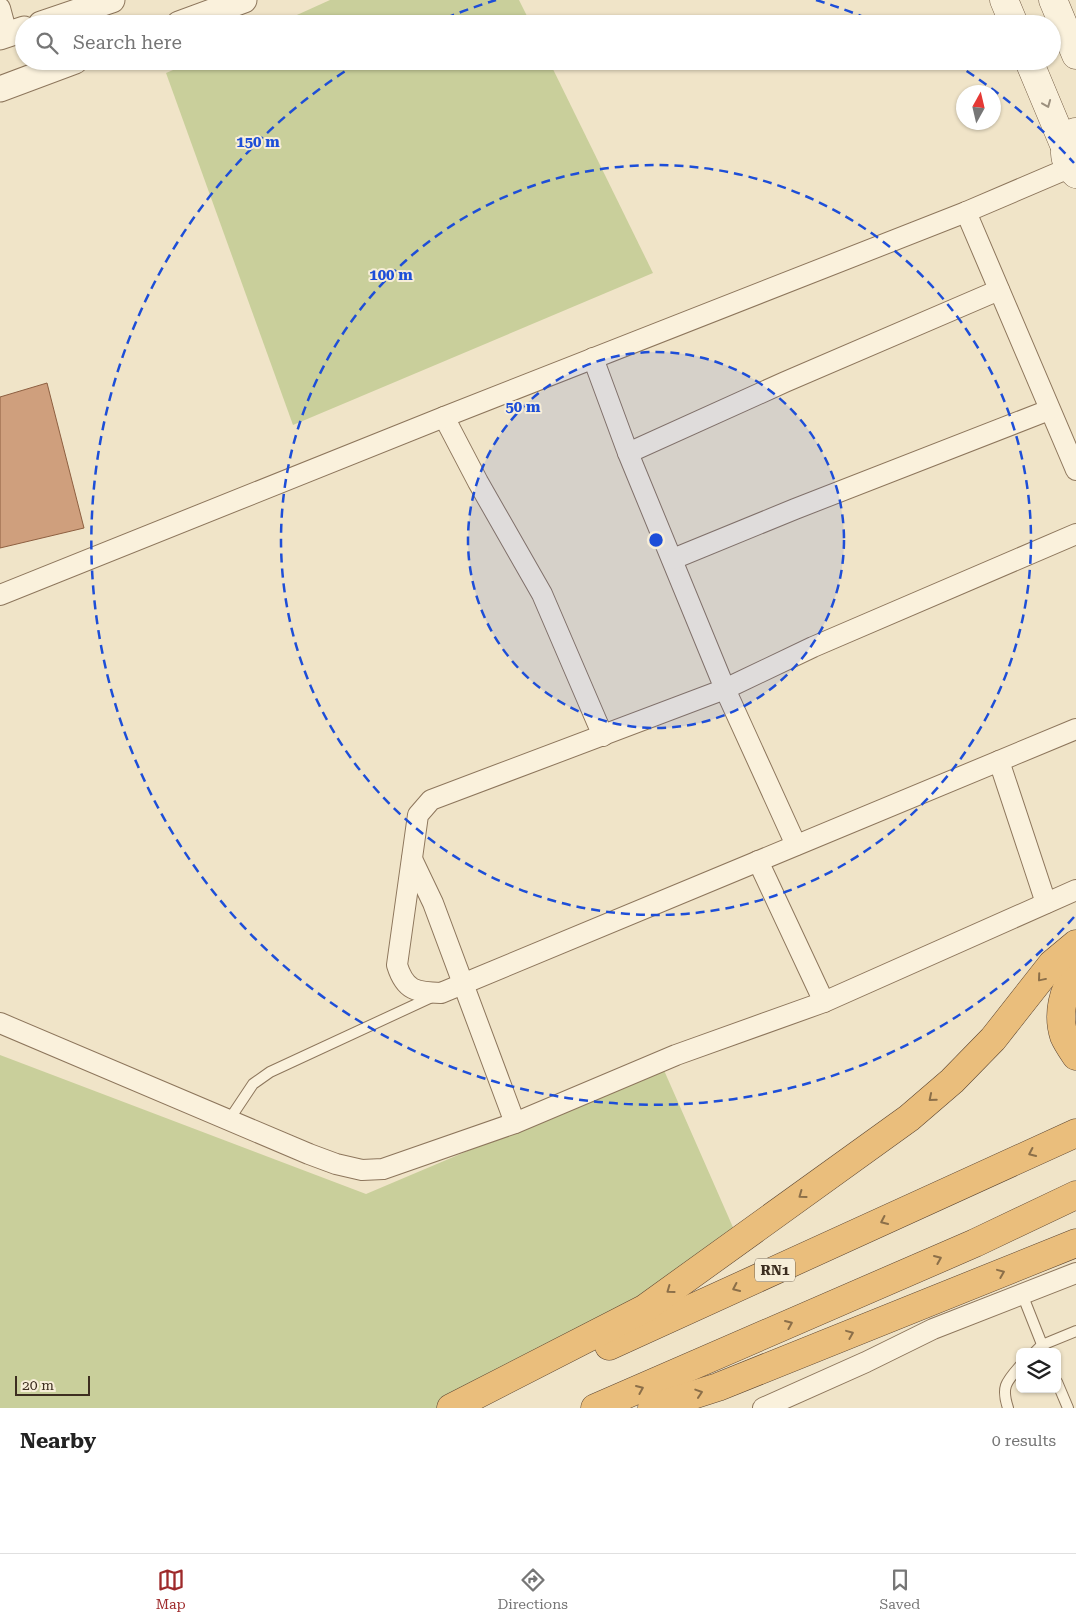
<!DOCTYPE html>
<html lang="en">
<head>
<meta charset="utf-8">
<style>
  :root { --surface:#fff; --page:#f6f6f6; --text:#222; --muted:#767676; --line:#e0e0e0; --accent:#9e2a2b }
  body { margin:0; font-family:"Roboto Serif",serif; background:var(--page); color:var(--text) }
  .controls { position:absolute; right:15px; bottom:15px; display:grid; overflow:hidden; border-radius:8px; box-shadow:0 1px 4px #0004 }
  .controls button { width:45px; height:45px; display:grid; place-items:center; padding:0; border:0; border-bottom:1px solid var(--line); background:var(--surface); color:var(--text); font:25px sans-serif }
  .compass { position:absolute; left:956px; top:85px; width:45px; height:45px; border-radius:50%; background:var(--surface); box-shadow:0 1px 4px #0004; rotate:8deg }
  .scale { position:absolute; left:15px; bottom:12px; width:75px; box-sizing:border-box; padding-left:5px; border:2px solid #3d2e20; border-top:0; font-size:14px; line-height:18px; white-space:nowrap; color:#3d2e20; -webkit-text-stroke:4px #f7eed8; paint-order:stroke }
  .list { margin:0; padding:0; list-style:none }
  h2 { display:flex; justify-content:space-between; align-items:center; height:65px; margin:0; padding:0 20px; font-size:21px }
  h2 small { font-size:16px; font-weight:400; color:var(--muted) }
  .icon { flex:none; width:28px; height:28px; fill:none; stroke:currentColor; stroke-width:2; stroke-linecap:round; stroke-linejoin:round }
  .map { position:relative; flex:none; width:1076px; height:1408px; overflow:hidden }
  .search { position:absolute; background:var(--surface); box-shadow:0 1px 4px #0004; left:15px; right:15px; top:15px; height:55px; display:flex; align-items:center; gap:12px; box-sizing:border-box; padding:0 18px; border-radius:28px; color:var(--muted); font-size:19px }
  .sheet { height:145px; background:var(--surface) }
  nav { display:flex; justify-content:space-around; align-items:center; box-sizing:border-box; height:70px; border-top:1px solid var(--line); background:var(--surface); font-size:14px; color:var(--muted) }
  nav a { display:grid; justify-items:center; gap:2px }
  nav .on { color:var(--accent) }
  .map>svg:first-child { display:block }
  .green { fill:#c9cf9b }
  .building { fill:#cf9f7d; stroke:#8d5f41 }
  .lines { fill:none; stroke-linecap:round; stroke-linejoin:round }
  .service-casing { stroke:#8d765c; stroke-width:12 }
  .minor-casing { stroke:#8d765c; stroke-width:22 }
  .tertiary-casing { stroke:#8d765c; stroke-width:27 }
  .secondary-casing { stroke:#6f573f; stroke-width:29 }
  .trunk-casing { stroke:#5b4430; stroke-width:29 }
  .service { stroke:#faf1dc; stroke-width:10 }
  .minor { stroke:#faf1dc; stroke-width:20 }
  .tertiary { stroke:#faf1dc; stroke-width:25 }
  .secondary { stroke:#faf1dc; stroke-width:28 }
  .trunk { stroke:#eabe7c; stroke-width:28 }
  .oneway { stroke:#9c907e }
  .oneway2 { stroke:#8b6f49 }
  .ring { fill:none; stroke:#1d4ed8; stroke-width:2.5; stroke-dasharray:9 6 }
  .labels { text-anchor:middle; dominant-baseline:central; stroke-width:4; stroke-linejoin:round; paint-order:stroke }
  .shield { fill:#f7eed8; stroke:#756857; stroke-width:1 }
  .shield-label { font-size:14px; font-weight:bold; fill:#3d2e20 }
  .centre { fill:#1d4ed8; stroke:#f7eed8; stroke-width:2.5 }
  .ring-label { font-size:15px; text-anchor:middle; font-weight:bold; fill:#1d4ed8; stroke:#f7eed8; stroke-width:4; stroke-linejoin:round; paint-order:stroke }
</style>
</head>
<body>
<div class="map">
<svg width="1076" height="1408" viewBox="0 0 1076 1408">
  <rect width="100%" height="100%" fill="#f0e4c8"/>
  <!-- green -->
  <g class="green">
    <polygon points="330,0 519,0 531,24 277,24"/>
    <polygon points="194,61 549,61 653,273 293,425 166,73"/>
    <polygon points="0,1055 366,1194 663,1068 739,1241 451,1408 0,1408"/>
  </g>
  <!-- building -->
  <polygon class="building" points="47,383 84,528 0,548 0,397"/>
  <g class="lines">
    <!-- service casing -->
    <g class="service-casing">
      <g id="service">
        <polyline points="229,1120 253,1084 270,1072 434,996"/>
        <polyline points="1022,1294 1045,1352"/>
        <polyline points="1035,1352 1042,1345 1076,1331"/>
        <polyline points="1057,1382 1068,1408"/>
        <path d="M1008,1408C1001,1387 1006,1382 1020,1366"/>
      </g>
    </g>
    <!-- minor casing -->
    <g class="minor-casing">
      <g id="minor">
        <polyline points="0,8 7,34"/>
        <polyline points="966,212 1076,470"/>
        <polyline points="593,358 628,453 725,689 796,845"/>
        <polyline points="444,417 478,482 542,594 603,736"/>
        <polyline points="628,453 785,382 999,290"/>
        <path d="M1076,534L813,647L725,689L431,800L418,815L397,965C405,991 416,992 441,993L1076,729"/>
        <polyline points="673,559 795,509 1049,410"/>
        <polyline points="0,595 444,417 966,212 1069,168"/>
        <polyline points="999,761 1046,903"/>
        <polyline points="412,859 433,903 515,1123"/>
        <polyline points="758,861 824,1002"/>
        <polyline points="0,1023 309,1154 336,1164 362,1170 383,1169 515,1123 676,1055 824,1002 1076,890"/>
        <polyline points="763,1408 866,1362 933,1329 1076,1273"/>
      </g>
    </g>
    <!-- tertiary casing -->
    <g class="tertiary-casing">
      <g id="tertiary">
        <polyline points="41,24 112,0"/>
        <polyline points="179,24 244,0"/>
        <polyline points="0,37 24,29"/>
        <polyline points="0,89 75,61"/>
      </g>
    </g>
    <!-- secondary casing -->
    <g class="secondary-casing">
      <g id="secondary">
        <polyline points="1004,0 1014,24"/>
        <polyline points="1053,0 1076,55"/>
        <polyline points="1029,61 1065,147"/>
        <path d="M1075,132C1061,145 1062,162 1076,174"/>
      </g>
    </g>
    <!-- trunk casing -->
    <g class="trunk-casing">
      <g id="trunk">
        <path d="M1076,972C1063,990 1057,1014 1064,1036C1067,1043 1072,1050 1076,1056"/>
        <polyline points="609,1346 1076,1133"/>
        <polyline points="451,1408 644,1309 909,1118 952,1081 993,1039 1052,964 1076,944"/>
        <polyline points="595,1408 975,1243 1076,1195"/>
        <polyline points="652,1408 718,1387 1076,1243"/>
      </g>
    </g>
    <!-- service -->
    <use href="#service" class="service"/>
    <!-- minor -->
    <use href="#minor" class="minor"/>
    <!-- tertiary -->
    <use href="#tertiary" class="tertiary"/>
    <!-- secondary -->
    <use href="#secondary" class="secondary"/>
    <!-- trunk -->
    <use href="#trunk" class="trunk"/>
  </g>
  <!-- one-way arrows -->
  <defs><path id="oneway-chevron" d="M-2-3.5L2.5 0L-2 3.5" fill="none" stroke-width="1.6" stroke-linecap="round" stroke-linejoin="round" transform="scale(1.25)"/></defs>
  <use class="oneway" href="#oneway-chevron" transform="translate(1047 104) rotate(68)"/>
  <g class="oneway2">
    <use href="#oneway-chevron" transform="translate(1041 978) rotate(130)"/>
    <use href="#oneway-chevron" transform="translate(932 1098) rotate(140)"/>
    <use href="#oneway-chevron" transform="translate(1032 1153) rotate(155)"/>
    <use href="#oneway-chevron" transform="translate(802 1195) rotate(144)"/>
    <use href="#oneway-chevron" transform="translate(884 1221) rotate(155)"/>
    <use href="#oneway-chevron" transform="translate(938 1259) rotate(-23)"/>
    <use href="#oneway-chevron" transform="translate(1001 1273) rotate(-22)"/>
    <use href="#oneway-chevron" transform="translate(736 1288) rotate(155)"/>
    <use href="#oneway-chevron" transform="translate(670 1290) rotate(144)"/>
    <use href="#oneway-chevron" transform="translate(789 1324) rotate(-23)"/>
    <use href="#oneway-chevron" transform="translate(850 1334) rotate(-22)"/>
    <use href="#oneway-chevron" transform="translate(640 1389) rotate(-23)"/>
    <use href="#oneway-chevron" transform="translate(699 1393) rotate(-18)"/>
  </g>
  <!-- distance rings -->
  <circle cx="656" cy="540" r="188" fill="#1d4ed8" fill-opacity=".12"/>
  <g class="ring">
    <circle cx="656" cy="540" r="188"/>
    <circle cx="656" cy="540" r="375"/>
    <path d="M1074 917A563 563 0 1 1 358 63M432 24A563 563 0 0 1 496 0M816 0A563 563 0 0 1 880 24M954 63A563 563 0 0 1 1074 163"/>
  </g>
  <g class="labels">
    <!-- shield labels -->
    <rect class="shield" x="755" y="1258.5" width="40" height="23" rx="4"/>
    <g class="shield-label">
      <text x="775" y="1270">RN1</text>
    </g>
  </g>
  <circle cx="656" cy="540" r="8" class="centre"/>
  <g class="ring-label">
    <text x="258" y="147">150 m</text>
    <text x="391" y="280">100 m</text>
    <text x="523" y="412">50 m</text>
  </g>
</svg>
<div class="controls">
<button><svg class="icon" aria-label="layers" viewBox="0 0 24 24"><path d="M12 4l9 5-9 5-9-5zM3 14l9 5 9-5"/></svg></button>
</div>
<svg class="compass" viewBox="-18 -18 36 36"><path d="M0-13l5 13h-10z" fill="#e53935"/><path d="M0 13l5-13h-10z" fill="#767676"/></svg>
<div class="scale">20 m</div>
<div class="search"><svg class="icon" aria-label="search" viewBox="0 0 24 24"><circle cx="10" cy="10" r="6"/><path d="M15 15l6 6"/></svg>Search here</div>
</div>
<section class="sheet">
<h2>Nearby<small>0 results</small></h2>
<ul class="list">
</ul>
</section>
<nav>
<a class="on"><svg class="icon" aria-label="map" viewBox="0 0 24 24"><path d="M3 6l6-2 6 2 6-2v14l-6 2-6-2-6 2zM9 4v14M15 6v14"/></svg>Map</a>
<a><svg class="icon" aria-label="directions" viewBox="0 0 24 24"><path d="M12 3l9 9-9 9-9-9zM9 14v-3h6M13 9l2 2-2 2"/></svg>Directions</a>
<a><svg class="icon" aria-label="saved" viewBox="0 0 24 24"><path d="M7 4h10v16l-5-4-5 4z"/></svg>Saved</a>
</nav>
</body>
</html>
